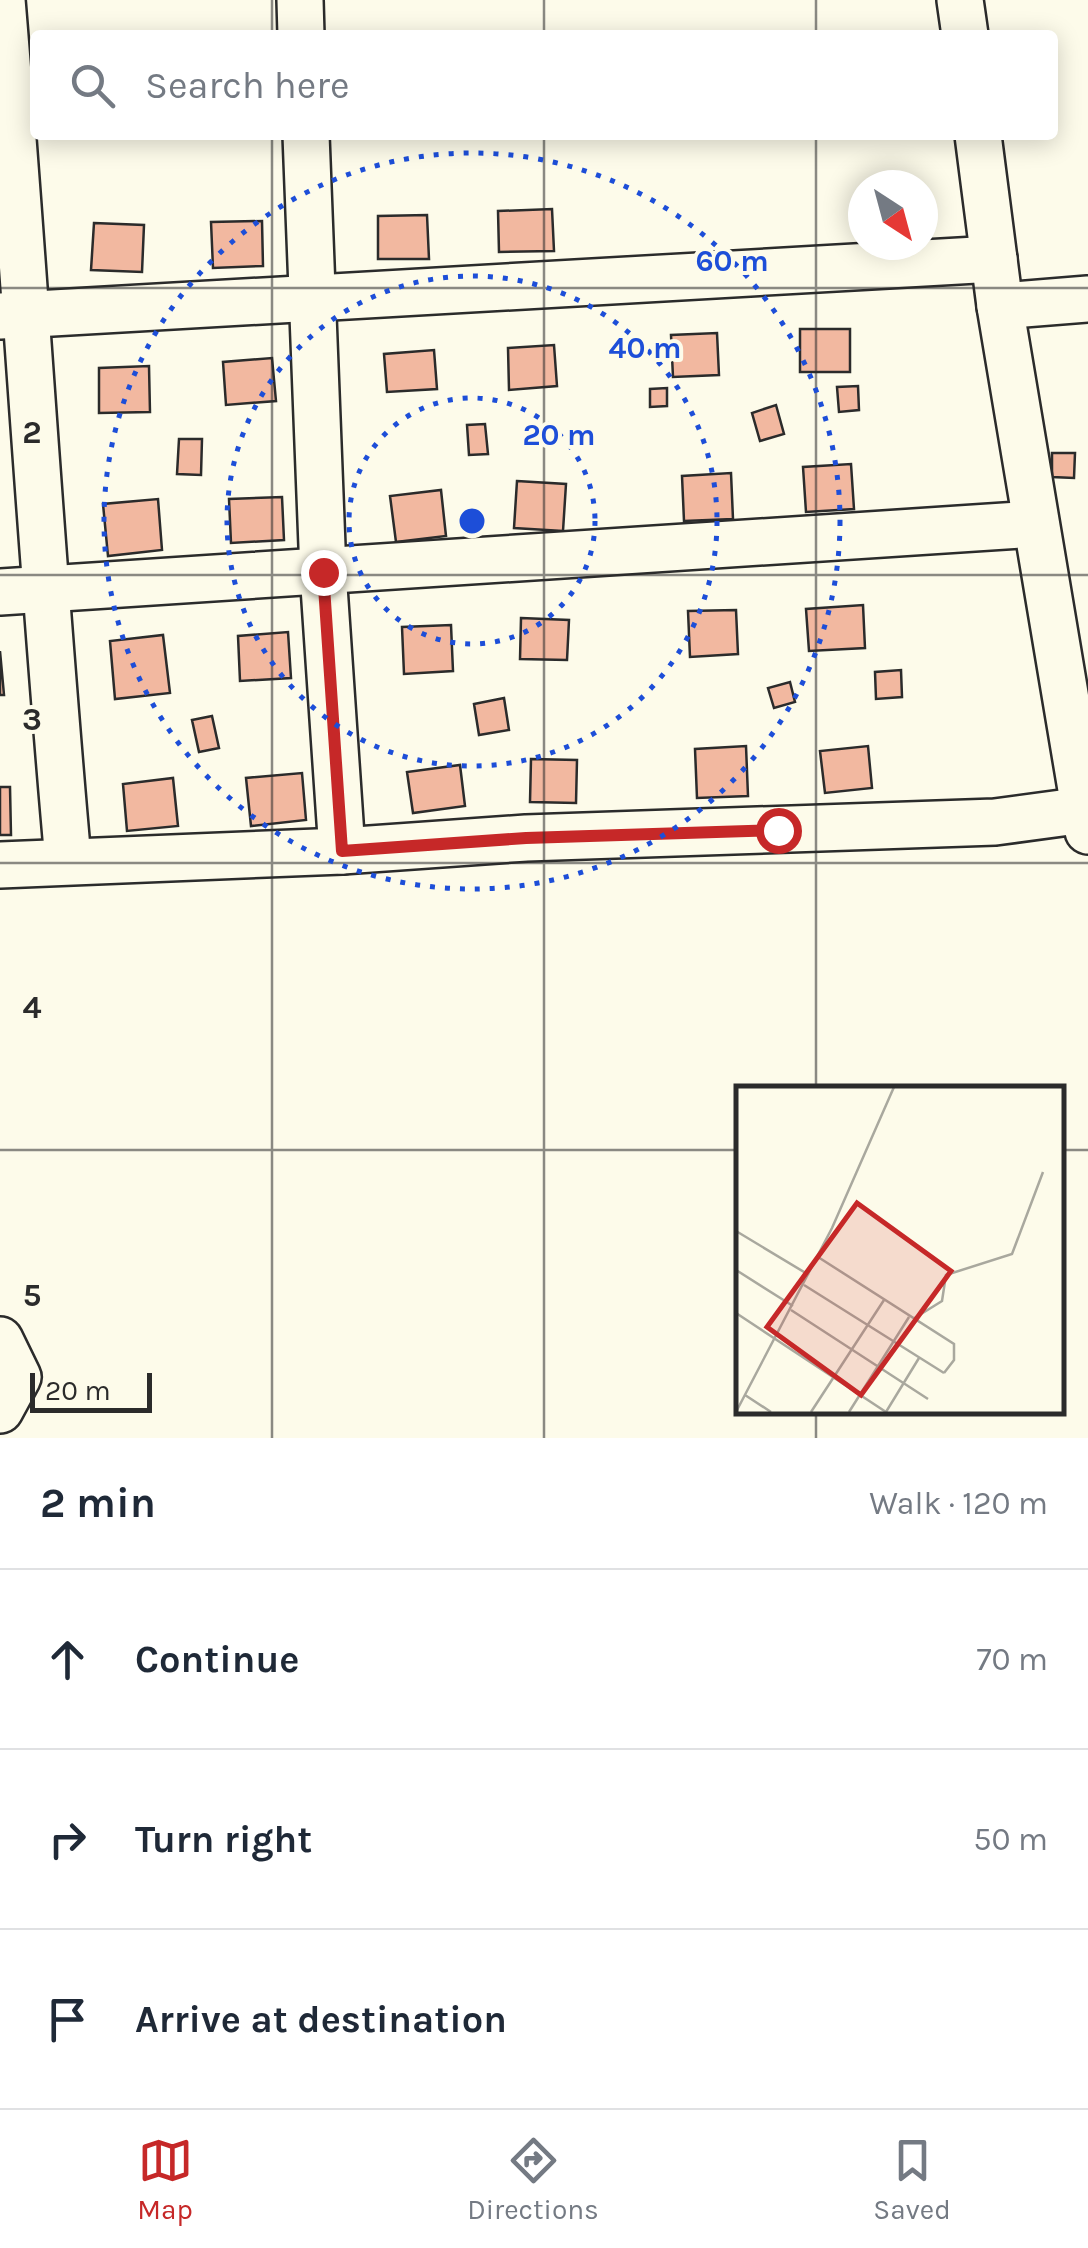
<!DOCTYPE html>
<html lang="en">
<head>
<meta charset="utf-8">
<style>
  :root { --surface:#fff; --page:#f2f2f3; --text:#1f2937; --muted:#747a83; --line:#e0e1e3; --accent:#c62828 }
  body { margin:0; font-family:Karla,sans-serif; background:var(--page); color:var(--text) }
  .compass { position:absolute; left:848px; top:170px; width:90px; height:90px; border-radius:50%; background:var(--surface); box-shadow:0 5px 25px #0003; rotate:144deg }
  .scale { position:absolute; left:30px; bottom:25px; width:122px; box-sizing:border-box; padding-left:10px; border:5px solid #2b2b2b; border-top:0; font-size:28px; line-height:35px; white-space:nowrap; color:#2b2b2b; -webkit-text-stroke:8px #fdfbea; paint-order:stroke }
  .stop { position:absolute; width:30px; height:30px; margin:-22px; border:8px solid #c62828; border-radius:50%; background:#fff }
  .stop.end { background:#c62828; border-color:#fff; box-shadow:0 2px 10px #0008 }
  .list { margin:0; padding:0; list-style:none }
  h2 { display:flex; justify-content:space-between; align-items:center; height:130px; margin:0; padding:0 40px; font-size:42px }
  h2 small { font-size:32px; font-weight:400; color:var(--muted) }
  .list li { display:grid; grid-template-columns:65px 1fr auto; gap:30px; align-items:center; box-sizing:border-box; height:180px; padding:0 40px; border-top:2px solid var(--line) }
  .list b { display:block; font-size:38px; white-space:nowrap }
  .list em { font-size:32px; font-style:normal; color:var(--muted) }
  .icon { flex:none; width:55px; height:55px; fill:none; stroke:currentColor; stroke-width:2; stroke-linecap:round; stroke-linejoin:round }
  .map { position:relative; flex:none; width:1088px; height:1438px; overflow:hidden }
  .search { position:absolute; background:var(--surface); box-shadow:0 5px 25px #0003; left:30px; right:30px; top:30px; height:110px; display:flex; align-items:center; gap:25px; box-sizing:border-box; padding:0 35px; border-radius:10px; color:var(--muted); font-size:38px }
  .sheet { height:670px; background:var(--surface) }
  nav { display:flex; justify-content:space-around; align-items:center; box-sizing:border-box; height:140px; border-top:2px solid var(--line); background:var(--surface); font-size:28px; color:var(--muted) }
  nav a { display:grid; justify-items:center; gap:5px }
  nav .on { color:var(--accent) }
  .map>svg:first-child { display:block }
  .building { fill:#f2b8a0; stroke:#2b2b2b; stroke-width:2.5 }
  .lines { fill:none; stroke-linecap:round; stroke-linejoin:round }
  .minor-casing { stroke:#2b2b2b; stroke-width:50 }
  .minor { stroke:#fdfbea; stroke-width:45 }
  .route { stroke:#c62828; stroke-width:12 }
  .grid { fill:none; stroke:#2b2b2b; stroke-width:2.5; stroke-opacity:0.55 }
  .ring { fill:none; stroke:#1d4ed8; stroke-width:5; stroke-dasharray:5 10 }
  .inset-road { fill:none; stroke:#a9a89e; stroke-width:2.5 }
  .view { fill:#c62828; fill-opacity:0.15; stroke:#c62828; stroke-width:5 }
  .inset-edge { fill:none; stroke:#2b2b2b; stroke-width:5 }
  .grid-label { font-size:32px; text-anchor:middle; font-weight:bold; fill:#2b2b2b; stroke:#fdfbea; stroke-width:8; stroke-linejoin:round; paint-order:stroke }
  .centre { fill:#1d4ed8; stroke:#fdfbea; stroke-width:5 }
  .ring-label { font-size:30px; text-anchor:middle; font-weight:bold; fill:#1d4ed8; stroke:#fdfbea; stroke-width:8; stroke-linejoin:round; paint-order:stroke }
</style>
</head>
<body>
<div class="map">
<svg width="1088" height="1438" viewBox="0 0 1088 1438">
  <rect width="100%" height="100%" fill="#fdfbea"/>
  <!-- building -->
  <g class="building">
    <polygon points="552,209 554,251 499,252 498,211"/>
    <polygon points="427,215 429,259 378,259 378,216"/>
    <polygon points="262,221 263,266 213,268 211,222"/>
    <polygon points="94,223 144,225 142,272 91,270"/>
    <rect x="800" y="329" width="50" height="43"/>
    <polygon points="717,333 719,375 673,377 671,335"/>
    <polygon points="554,345 557,386 509,390 508,348"/>
    <polygon points="434,350 437,389 387,392 384,354"/>
    <polygon points="272,358 276,401 226,405 223,362"/>
    <polygon points="149,366 150,412 99,413 99,368"/>
    <polygon points="858,386 859,410 839,412 837,387"/>
    <polygon points="667,388 667,406 650,407 650,389"/>
    <polygon points="776,405 784,434 760,441 752,413"/>
    <polygon points="485,424 488,454 469,455 467,425"/>
    <polygon points="179,439 202,439 201,475 177,474"/>
    <polygon points="1052,453 1075,453 1074,478 1052,477"/>
    <polygon points="851,464 854,509 806,512 803,467"/>
    <polygon points="731,473 733,519 684,521 682,476"/>
    <polygon points="517,481 566,484 563,531 514,528"/>
    <polygon points="441,490 446,536 396,542 390,496"/>
    <polygon points="282,497 284,540 231,543 229,499"/>
    <polygon points="158,499 162,550 108,556 103,504"/>
    <polygon points="863,605 865,648 809,651 806,609"/>
    <polygon points="736,610 738,654 690,657 688,611"/>
    <polygon points="521,618 569,620 567,660 520,659"/>
    <polygon points="451,625 453,671 404,674 402,627"/>
    <polygon points="288,632 291,678 240,681 238,636"/>
    <polygon points="163,635 170,693 115,699 110,641"/>
    <polygon points="0,651 4,695 0,695"/>
    <polygon points="901,670 902,697 876,699 875,672"/>
    <polygon points="790,682 795,702 774,708 768,688"/>
    <polygon points="504,698 509,730 479,735 474,704"/>
    <polygon points="212,716 219,748 199,752 192,720"/>
    <polygon points="746,746 748,796 697,798 695,749"/>
    <polygon points="868,746 872,788 825,793 820,751"/>
    <polygon points="531,759 577,760 576,803 530,802"/>
    <polygon points="460,765 465,806 413,813 407,772"/>
    <polygon points="302,773 306,820 251,826 246,778"/>
    <polygon points="173,778 178,826 127,831 123,784"/>
    <polygon points="0,787 10,787 11,835 0,835"/>
  </g>
  <g class="lines">
    <!-- minor casing -->
    <g class="minor-casing">
      <g id="minor">
        <path d="M2,0C26,287 42,574 68,860"/>
        <polyline points="300,0 301,35"/>
        <polyline points="960,0 965,35"/>
        <polyline points="306,135 323,572 342,851"/>
        <polyline points="978,135 1000,306 1088,831"/>
        <polyline points="1000,306 1088,299"/>
        <polyline points="0,316 994,259"/>
        <polyline points="0,592 1035,524"/>
        <polyline points="0,865 342,851 526,838 995,822 1084,810"/>
        <polyline points="0,1340 18,1377 0,1410"/>
      </g>
    </g>
    <!-- minor -->
    <use href="#minor" class="minor"/>
  </g>
  <g class="lines">
    <!-- route -->
    <polyline class="route" points="323,572 342,851 526,838 778,830"/>
  </g>
  <!-- grid -->
  <path class="grid" d="M272,0V35M544,0V35M816,0V35M272,135V1438M544,135V1438M816,135V1088M0,288H1088M0,575H1088M0,863H1088M0,1150H738M1060,1150H1088M816,1410V1438"/>
  <!-- distance rings -->
  <g class="ring">
    <circle cx="472" cy="521" r="123"/>
    <circle cx="472" cy="521" r="245"/>
    <circle cx="472" cy="521" r="368"/>
  </g>
  <!-- overview -->
  <g transform="translate(736 1086)">
    <rect width="328" height="328" fill="#fdfbea"/>
    <path class="inset-road" d="M0,145L73,189M82,171L218,258V274L208,287M0,184L57,220M68,199L208,287M55,224L192,313M0,227L150,326L183,272M177,233L206,215L210,189L276,168L307,86M9,309L35,326M0,326L96,142L158,1M75,326L148,214M113,326L173,231"/>
    <path class="view" d="M121,117L215,185L125,309L31,241Z"/>
    <rect width="328" height="328" class="inset-edge"/>
  </g>
  <g class="grid-label">
    <text x="32" y="443">2</text>
    <text x="32" y="730">3</text>
    <text x="32" y="1018">4</text>
    <text x="32" y="1306">5</text>
  </g>
  <circle cx="472" cy="521" r="15" class="centre"/>
  <g class="ring-label">
    <text x="732" y="271">60 m</text>
    <text x="645" y="358">40 m</text>
    <text x="559" y="445">20 m</text>
  </g>
</svg>
<svg class="compass" viewBox="-18 -18 36 36"><path d="M0-13l5 13h-10z" fill="#e53935"/><path d="M0 13l5-13h-10z" fill="#747a83"/></svg>
<div class="scale">20 m</div>
<div class="stop" style="left:778px;top:830px"></div>
<div class="stop end" style="left:323px;top:572px"></div>
<div class="search"><svg class="icon" aria-label="search" viewBox="0 0 24 24"><circle cx="10" cy="10" r="6"/><path d="M15 15l6 6"/></svg>Search here</div>
</div>
<section class="sheet">
<h2>2 min<small>Walk · 120 m</small></h2>
<ul class="list">
<li><svg class="icon" aria-label="ahead" viewBox="0 0 24 24"><path d="M12 20V5M6 11l6-6 6 6"/></svg><div><b>Continue</b></div><em>70 m</em></li>
<li><svg class="icon" aria-label="right" viewBox="0 0 24 24"><path d="M7 20v-9h11M14 6l5 5-5 5"/></svg><div><b>Turn right</b></div><em>50 m</em></li>
<li><svg class="icon" aria-label="arrive" viewBox="0 0 24 24"><path d="M6 21V4h12l-3 4 3 4H6"/></svg><div><b>Arrive at destination</b></div></li>
</ul>
</section>
<nav>
<a class="on"><svg class="icon" aria-label="map" viewBox="0 0 24 24"><path d="M3 6l6-2 6 2 6-2v14l-6 2-6-2-6 2zM9 4v14M15 6v14"/></svg>Map</a>
<a><svg class="icon" aria-label="directions" viewBox="0 0 24 24"><path d="M12 3l9 9-9 9-9-9zM9 14v-3h6M13 9l2 2-2 2"/></svg>Directions</a>
<a><svg class="icon" aria-label="saved" viewBox="0 0 24 24"><path d="M7 4h10v16l-5-4-5 4z"/></svg>Saved</a>
</nav>
</body>
</html>
